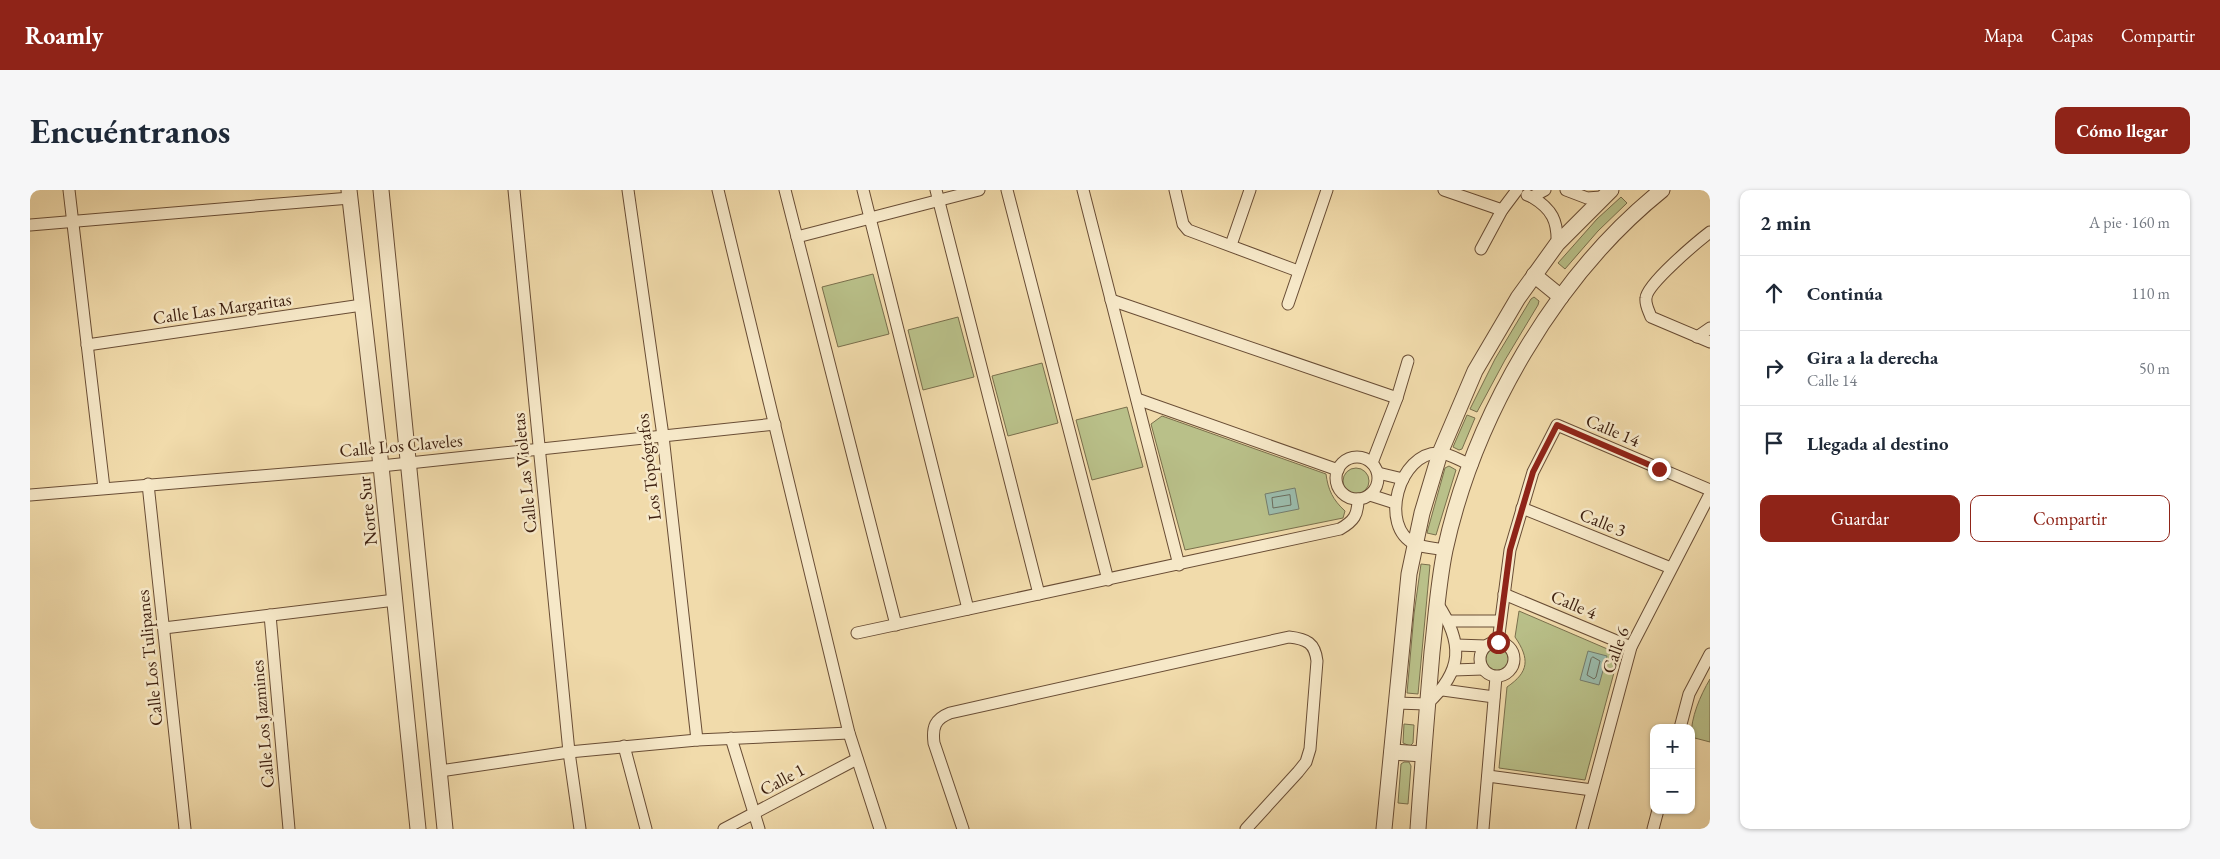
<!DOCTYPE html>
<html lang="es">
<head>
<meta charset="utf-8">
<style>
  :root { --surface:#fff; --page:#f6f6f7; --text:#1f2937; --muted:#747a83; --line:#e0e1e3; --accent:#8f2418 }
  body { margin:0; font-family:"EB Garamond",serif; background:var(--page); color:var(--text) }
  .controls { position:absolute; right:15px; bottom:15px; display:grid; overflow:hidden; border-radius:10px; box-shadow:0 1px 4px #0004 }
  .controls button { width:45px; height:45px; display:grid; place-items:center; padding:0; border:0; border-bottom:1px solid var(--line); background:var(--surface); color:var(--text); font:25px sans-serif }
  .stop { position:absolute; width:15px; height:15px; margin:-11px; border:4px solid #8f2418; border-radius:50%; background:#fff }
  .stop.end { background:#8f2418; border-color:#fff; box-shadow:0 1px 5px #0008 }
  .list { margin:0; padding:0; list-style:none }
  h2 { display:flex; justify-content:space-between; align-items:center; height:65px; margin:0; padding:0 20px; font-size:21px }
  h2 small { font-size:16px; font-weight:400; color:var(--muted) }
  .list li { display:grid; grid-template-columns:32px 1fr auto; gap:15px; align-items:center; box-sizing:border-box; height:75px; padding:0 20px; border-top:1px solid var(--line) }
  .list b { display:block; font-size:19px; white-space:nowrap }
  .list p { margin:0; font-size:16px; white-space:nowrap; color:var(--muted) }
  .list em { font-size:16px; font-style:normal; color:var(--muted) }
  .actions { display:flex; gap:10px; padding:15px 20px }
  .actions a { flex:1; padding:11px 0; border:1px solid var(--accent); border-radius:10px; text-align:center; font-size:18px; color:var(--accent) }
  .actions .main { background:var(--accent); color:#fff }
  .icon { flex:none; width:28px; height:28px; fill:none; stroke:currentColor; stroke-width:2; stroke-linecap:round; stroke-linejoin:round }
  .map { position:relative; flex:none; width:1680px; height:639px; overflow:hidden; border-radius:10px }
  header { display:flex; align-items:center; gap:30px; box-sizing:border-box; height:70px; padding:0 25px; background:var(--accent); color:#fff }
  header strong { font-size:24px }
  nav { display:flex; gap:28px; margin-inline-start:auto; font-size:18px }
  .intro { display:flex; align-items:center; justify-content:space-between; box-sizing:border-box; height:120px; padding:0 30px }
  h1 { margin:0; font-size:35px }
  .button { padding:12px 22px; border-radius:10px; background:var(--accent); color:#fff; font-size:18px; font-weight:700 }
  main { display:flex; gap:30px; padding:0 30px }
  aside { flex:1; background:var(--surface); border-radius:10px; box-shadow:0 1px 4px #0004 }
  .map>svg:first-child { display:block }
  .green { fill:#b9c089; stroke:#7a6f4c }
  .water { fill:#9bbbab; stroke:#757c6c }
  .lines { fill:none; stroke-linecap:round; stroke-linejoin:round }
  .shore { stroke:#6c6c5c; stroke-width:1 }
  .minor-casing { stroke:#694d35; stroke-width:13 }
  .tertiary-casing { stroke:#694d35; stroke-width:17 }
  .minor { stroke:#f6e8c8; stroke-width:11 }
  .tertiary { stroke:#f6e8c8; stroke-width:15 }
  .route { stroke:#8f2418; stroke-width:6 }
  .labels { text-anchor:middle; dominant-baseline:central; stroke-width:5; stroke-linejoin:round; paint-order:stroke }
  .street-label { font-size:18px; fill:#3c1e0e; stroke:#f6e8c8 }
</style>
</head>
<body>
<header>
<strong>Roamly</strong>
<nav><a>Mapa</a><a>Capas</a><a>Compartir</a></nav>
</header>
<div class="intro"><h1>Encuéntranos</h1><a class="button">Cómo llegar</a></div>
<main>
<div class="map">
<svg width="1680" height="639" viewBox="0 0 1680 639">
  <rect width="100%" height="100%" fill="#f1dbab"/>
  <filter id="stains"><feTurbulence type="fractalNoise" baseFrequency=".004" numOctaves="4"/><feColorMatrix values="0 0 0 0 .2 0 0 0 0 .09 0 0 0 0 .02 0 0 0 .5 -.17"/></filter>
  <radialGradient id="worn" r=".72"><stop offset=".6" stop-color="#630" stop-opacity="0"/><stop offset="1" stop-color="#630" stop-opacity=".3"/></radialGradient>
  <!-- green -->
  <g class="green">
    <polygon points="1591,7 1597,13 1568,41 1535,79 1528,73 1567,29"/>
    <polygon points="843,84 859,144 808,157 792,97"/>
    <polygon points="1504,107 1509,111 1508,115 1475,170 1447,222 1440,219 1465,169 1501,109"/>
    <polygon points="928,127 944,187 893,200 878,140"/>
    <polygon points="1012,173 1028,233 978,246 962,186"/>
    <polygon points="1097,217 1113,277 1062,290 1046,230"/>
    <polygon points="1437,225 1445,228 1432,259 1429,260 1423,257"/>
    <path d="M1132,226L1296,284C1298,300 1303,310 1315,321L1313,328L1155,360L1121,234Z"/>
    <polygon points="1419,276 1426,280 1406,345 1397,343 1398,339 1415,278"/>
    <circle cx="1326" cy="291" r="13"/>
    <polygon points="1391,374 1400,375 1388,504 1377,503 1384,424"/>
    <path d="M1489,421L1589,464L1555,590L1469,578L1477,497C1499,482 1500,469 1485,447Z"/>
    <circle cx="1467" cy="470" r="13"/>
    <path d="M1680,489V552L1661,547C1661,527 1670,506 1680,489Z"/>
    <polygon points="1374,534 1384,535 1383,553 1380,556 1373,553"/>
    <polygon points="1374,572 1379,572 1381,576 1378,614 1368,613 1371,574"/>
  </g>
  <!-- water -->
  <g class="water">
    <polygon points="1265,298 1269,319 1239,325 1235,304"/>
    <polygon points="1558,461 1577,466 1569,495 1550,490"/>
  </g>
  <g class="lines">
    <!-- shore -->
    <g class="shore">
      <polygon points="1260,305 1261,315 1243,318 1242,308"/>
      <polygon points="1563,467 1570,471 1566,487 1564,489 1557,485 1561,469"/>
    </g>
    <!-- minor casing -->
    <g class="minor-casing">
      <g id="minor">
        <polyline points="39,0 74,298"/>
        <polyline points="484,0 539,562 550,639"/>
        <polyline points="598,0 633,246 667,550"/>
        <polyline points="688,0 819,543 850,639"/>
        <polyline points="755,0 866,435"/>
        <polyline points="833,0 938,419"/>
        <polyline points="906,0 1009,404"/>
        <polyline points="977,0 1078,390"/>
        <polyline points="1053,0 1149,375"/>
        <polyline points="1145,0 1153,34 1158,40 1268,81"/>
        <polyline points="1414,0 1472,20"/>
        <polyline points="1536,0 1557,8 1571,7"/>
        <polyline points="1497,5 1502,7 1515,0"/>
        <path d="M1502,7C1522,19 1528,31 1527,54"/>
        <polyline points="0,35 320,8"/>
        <path d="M1680,42C1667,52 1617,94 1616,108C1615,115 1619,121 1621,127L1680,152"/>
        <polyline points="767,47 949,0"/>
        <polyline points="1201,55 1220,0"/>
        <polyline points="1451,59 1472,20 1487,0"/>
        <polyline points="1081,110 1367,208"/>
        <polyline points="1258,114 1297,0"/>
        <polyline points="1667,147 1680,138"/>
        <polyline points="57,155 332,115"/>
        <polyline points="1107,209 1308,280"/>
        <circle cx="1327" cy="288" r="21"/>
        <polyline points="1342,273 1367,208 1378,171"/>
        <polyline points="1348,283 1373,289"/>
        <polyline points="118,294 155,639"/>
        <polyline points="0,305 351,276 745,234"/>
        <polyline points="1340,305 1365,313"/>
        <polyline points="1492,318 1641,378"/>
        <path d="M1415,360C1406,358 1394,358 1385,354C1348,337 1369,262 1409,263C1419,263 1432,272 1442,275"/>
        <polyline points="1474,404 1601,457"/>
        <polyline points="240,425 259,639"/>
        <polyline points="1419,431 1470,431"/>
        <polyline points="134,438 365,410"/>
        <path d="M827,443L1310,339C1324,331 1328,325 1328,309"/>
        <circle cx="1467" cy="469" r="17"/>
        <polyline points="1468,452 1480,360 1503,282 1527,235 1680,300"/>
        <polyline points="1426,455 1456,456"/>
        <polyline points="1423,480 1453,479"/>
        <polyline points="1413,500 1464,507"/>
        <path d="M1366,513L1397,514C1433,481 1434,453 1407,413"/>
        <polyline points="1650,538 1659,504 1680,464"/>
        <polyline points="701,548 729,639"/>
        <polyline points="594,556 616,639"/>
        <polyline points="410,581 539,562 667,550 819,543"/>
        <polyline points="1458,586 1562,600"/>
        <polyline points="694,639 827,569"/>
        <path d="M933,639L904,553C902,537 905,529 920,523L1259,447C1277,449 1285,453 1287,471L1280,559L1276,572L1268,582L1216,639"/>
        <polyline points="1453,639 1466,487"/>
        <polyline points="1552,639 1601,457 1680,304"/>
        <polyline points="1623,639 1628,620"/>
      </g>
    </g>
    <!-- tertiary casing -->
    <g class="tertiary-casing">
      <g id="tertiary">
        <polyline points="319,0 351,276 388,639"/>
        <polyline points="351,0 415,639"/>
        <polyline points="1504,85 1531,107"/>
        <polyline points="1362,562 1393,564"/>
        <polyline points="1354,639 1379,384 1392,323 1410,263 1445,181 1488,108 1527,54 1581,0"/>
        <path d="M1388,639C1392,580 1397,521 1402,462C1406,428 1408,394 1415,360C1444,227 1525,86 1632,0"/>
      </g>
    </g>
    <!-- minor -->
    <use href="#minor" class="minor"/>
    <!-- tertiary -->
    <use href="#tertiary" class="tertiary"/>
  </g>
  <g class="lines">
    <!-- route -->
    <polyline class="route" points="1468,452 1480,360 1503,282 1527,235 1629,279"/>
  </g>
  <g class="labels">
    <!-- street labels -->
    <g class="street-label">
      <text transform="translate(192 118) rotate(-8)">Calle Las Margaritas</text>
      <text transform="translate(1583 240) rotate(23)">Calle 14</text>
      <text transform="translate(371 255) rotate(-5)">Calle Los Claveles</text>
      <text transform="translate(618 277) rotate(-97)">Los Topógrafos</text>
      <text transform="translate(494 283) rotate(-96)">Calle Las Violetas</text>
      <text transform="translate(337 321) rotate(-96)">Norte Sur</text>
      <text transform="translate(1573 332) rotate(22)">Calle 3</text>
      <text transform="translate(1544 414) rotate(23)">Calle 4</text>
      <text transform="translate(1585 460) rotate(-70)">Calle 6</text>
      <text transform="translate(119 468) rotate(-96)">Calle Los Tulipanes</text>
      <text transform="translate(232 534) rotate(-95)">Calle Los Jazmines</text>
      <text transform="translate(752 589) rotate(-28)">Calle 1</text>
    </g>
  </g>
  <rect width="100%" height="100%" filter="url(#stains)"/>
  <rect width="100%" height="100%" fill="url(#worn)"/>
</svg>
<div class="controls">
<button>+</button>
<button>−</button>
</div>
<div class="stop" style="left:1468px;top:452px"></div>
<div class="stop end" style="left:1629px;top:279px"></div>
</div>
<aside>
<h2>2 min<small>A pie · 160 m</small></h2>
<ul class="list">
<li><svg class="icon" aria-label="ahead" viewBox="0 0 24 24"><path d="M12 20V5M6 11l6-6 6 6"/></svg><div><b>Continúa</b></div><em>110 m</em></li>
<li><svg class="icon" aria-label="right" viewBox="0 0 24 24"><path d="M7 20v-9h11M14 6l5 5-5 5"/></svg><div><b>Gira a la derecha</b><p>Calle 14</p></div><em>50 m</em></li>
<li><svg class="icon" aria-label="arrive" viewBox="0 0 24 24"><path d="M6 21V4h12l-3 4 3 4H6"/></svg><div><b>Llegada al destino</b></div></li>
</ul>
<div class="actions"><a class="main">Guardar</a><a>Compartir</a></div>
</aside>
</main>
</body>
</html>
